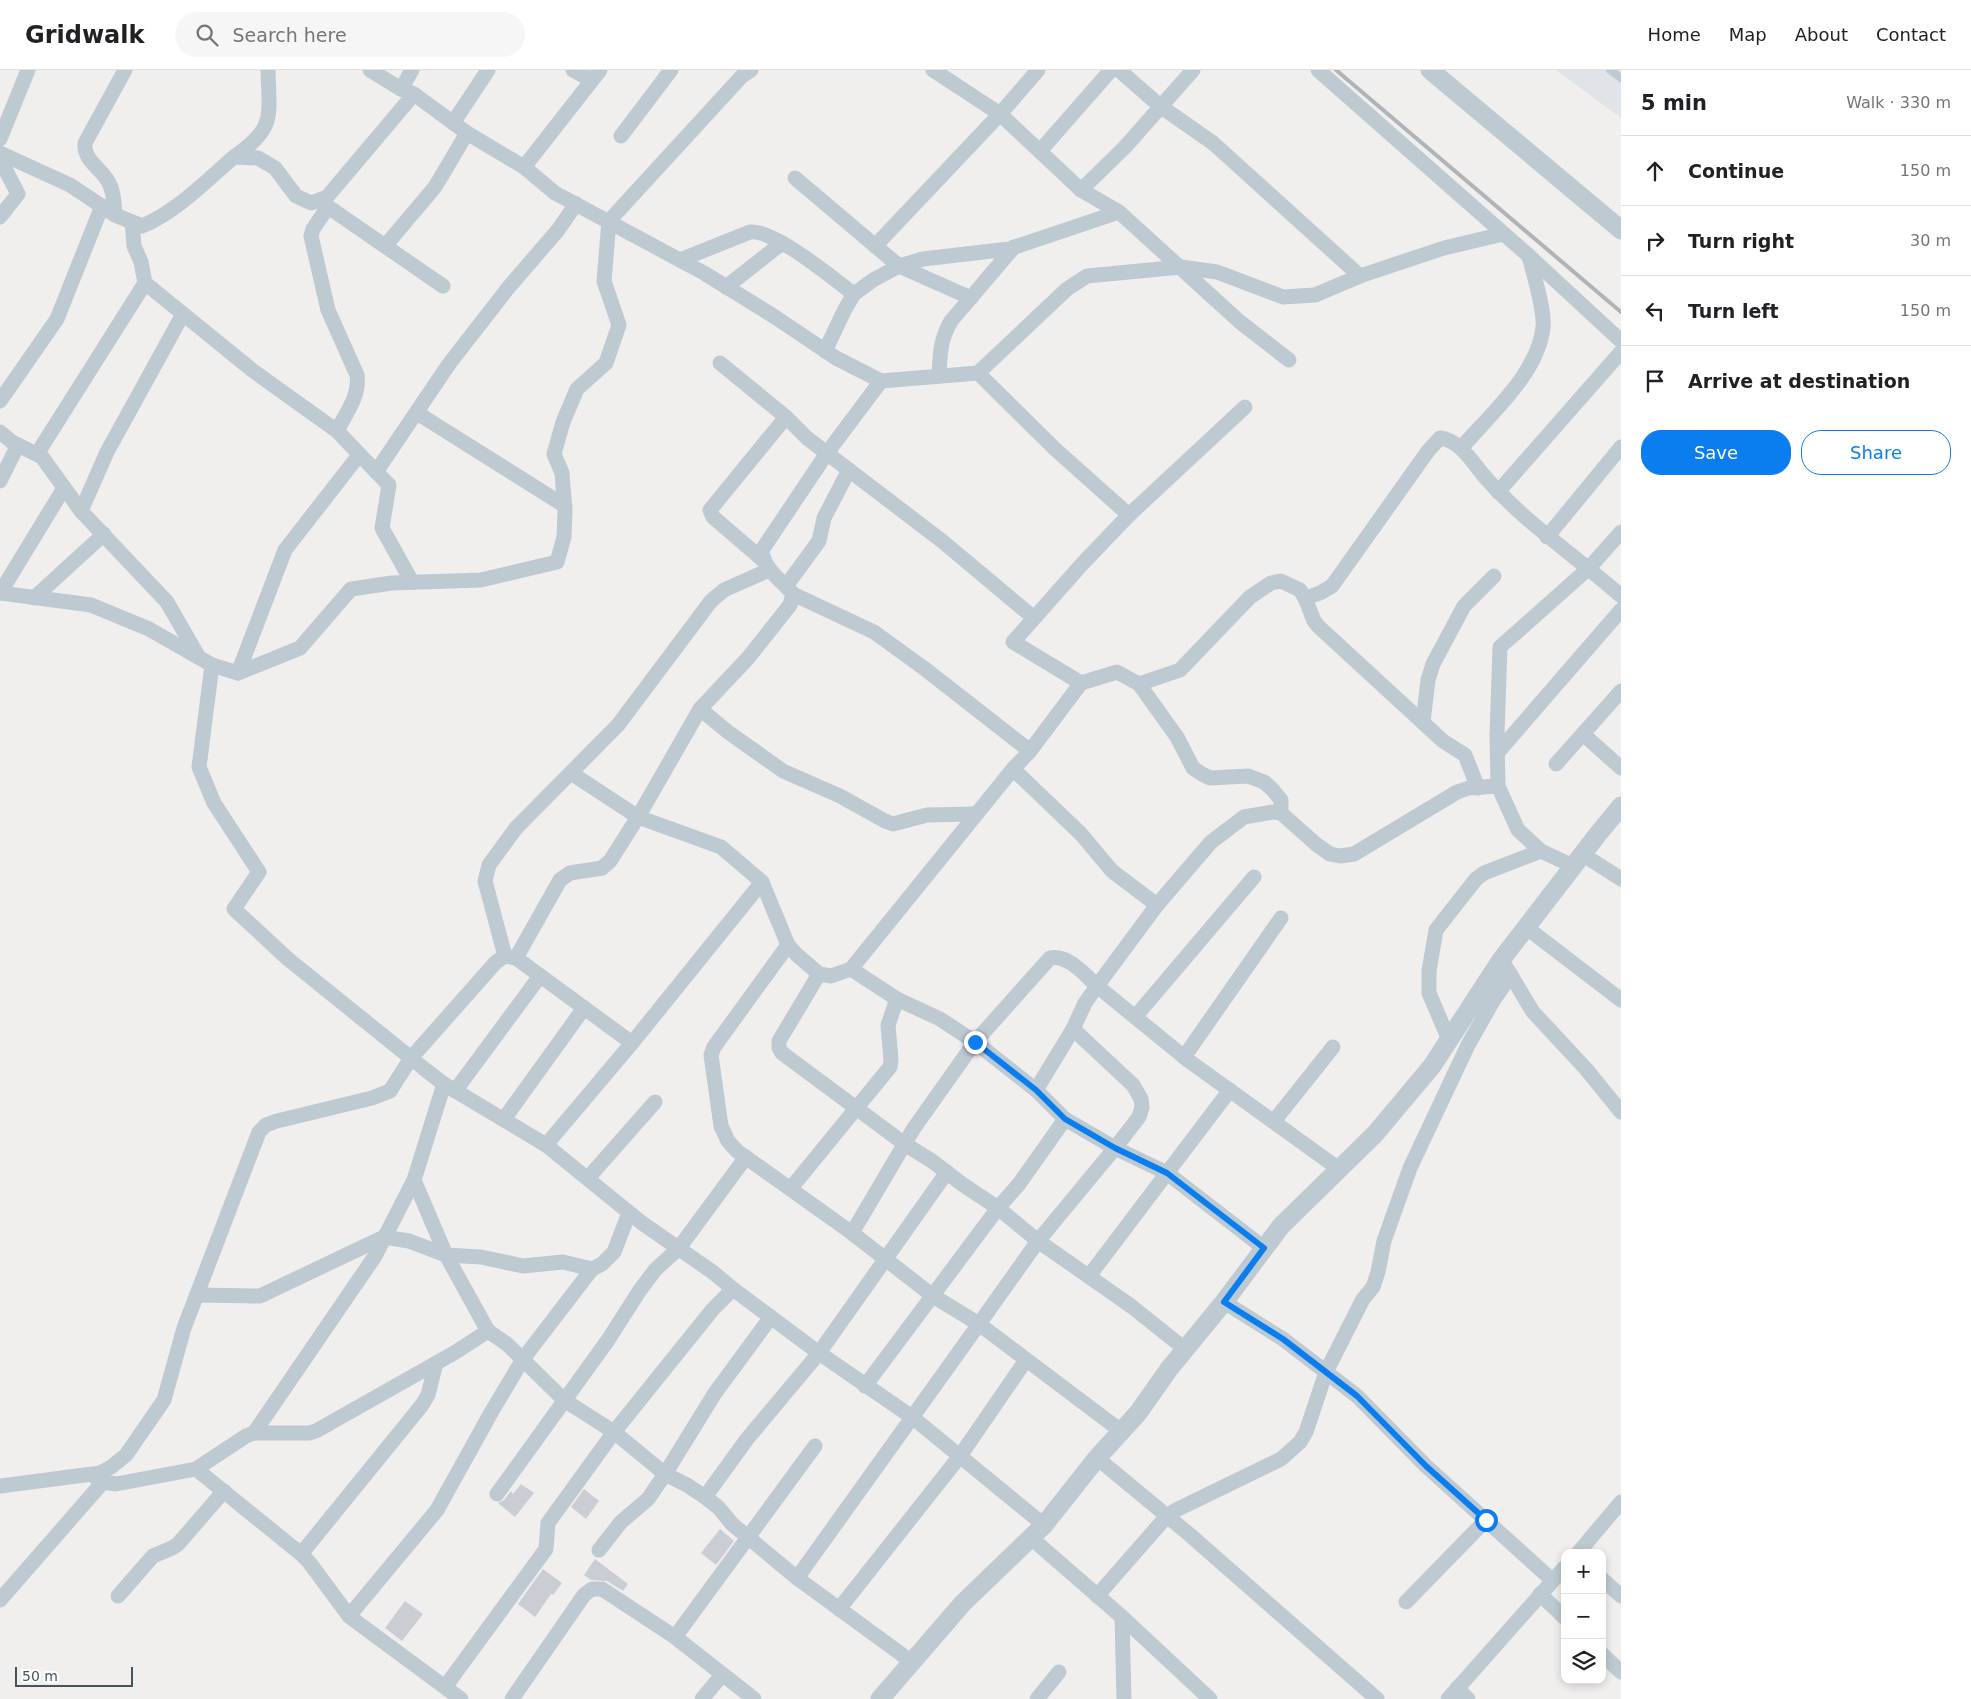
<!DOCTYPE html>
<html lang="en">
<head>
<meta charset="utf-8">
<style>
  :root { --surface:#fff; --page:#f6f6f6; --text:#202124; --muted:#757577; --line:#e0e0e0; --accent:#0a7def }
  body { margin:0; font-family:"DejaVu Sans",sans-serif; background:var(--page); color:var(--text) }
  .controls { position:absolute; right:15px; bottom:15px; display:grid; overflow:hidden; border-radius:10px; box-shadow:0 2px 8px #0003 }
  .controls button { width:45px; height:45px; display:grid; place-items:center; padding:0; border:0; border-bottom:1px solid var(--line); background:var(--surface); color:var(--text); font:25px sans-serif }
  .scale { position:absolute; left:15px; bottom:12px; width:118px; box-sizing:border-box; padding-left:5px; border:2px solid #45535d; border-top:0; font-size:14px; line-height:18px; white-space:nowrap; color:#45535d; -webkit-text-stroke:4px #fff; paint-order:stroke }
  .stop { position:absolute; width:15px; height:15px; margin:-11px; border:4px solid #0a7def; border-radius:50%; background:#fff }
  .stop.end { background:#0a7def; border-color:#fff; box-shadow:0 1px 5px #0008 }
  .list { margin:0; padding:0; list-style:none }
  h2 { display:flex; justify-content:space-between; align-items:center; height:65px; margin:0; padding:0 20px; font-size:21px }
  h2 small { font-size:16px; font-weight:400; color:var(--muted) }
  .list li { display:grid; grid-template-columns:32px 1fr auto; gap:15px; align-items:center; box-sizing:border-box; height:70px; padding:0 20px; border-top:1px solid var(--line) }
  .list b { display:block; font-size:19px; white-space:nowrap }
  .list em { font-size:16px; font-style:normal; color:var(--muted) }
  .actions { display:flex; gap:10px; padding:15px 20px }
  .actions a { flex:1; padding:11px 0; border:1px solid var(--accent); border-radius:20px; text-align:center; font-size:18px; color:var(--accent) }
  .actions .main { background:var(--accent); color:#fff }
  .icon { flex:none; width:28px; height:28px; fill:none; stroke:currentColor; stroke-width:2; stroke-linecap:round; stroke-linejoin:round }
  .map { position:relative; flex:none; width:1621px; height:1629px; overflow:hidden }
  header { display:flex; align-items:center; gap:30px; box-sizing:border-box; height:70px; padding:0 25px; background:var(--surface); border-bottom:1px solid var(--line) }
  header strong { font-size:24px }
  nav { display:flex; gap:28px; margin-inline-start:auto; font-size:18px }
  .search { width:350px; height:45px; background:var(--page); display:flex; align-items:center; gap:12px; box-sizing:border-box; padding:0 18px; border-radius:28px; color:var(--muted); font-size:19px }
  main { display:flex }
  aside { flex:1; background:var(--surface) }
  .map>svg:first-child { display:block }
  .airport { fill:#e0e3e7 }
  .building { fill:#caced4 }
  .lines { fill:none; stroke-linecap:round; stroke-linejoin:round }
  .service { stroke:#becad2; stroke-width:8 }
  .minor { stroke:#becad2; stroke-width:15 }
  .tertiary { stroke:#becad2; stroke-width:19 }
  .rail { stroke:#b0b4b9; stroke-width:4 }
  .route { stroke:#0a7def; stroke-width:6 }
</style>
</head>
<body>
<header>
<strong>Gridwalk</strong>
<div class="search"><svg class="icon" aria-label="search" viewBox="0 0 24 24"><circle cx="10" cy="10" r="6"/><path d="M15 15l6 6"/></svg>Search here</div>
<nav><a>Home</a><a>Map</a><a>About</a><a>Contact</a></nav>
</header>
<main>
<div class="map">
<svg width="1621" height="1629" viewBox="0 0 1621 1629">
  <rect width="100%" height="100%" fill="#f1eeee"/>
  <!-- airport -->
  <polygon class="airport" points="1556,0 1621,0 1621,48"/>
  <!-- building -->
  <g class="building">
    <polygon points="521,1414 534,1423 515,1447 498,1433 504,1430 511,1421 513,1424"/>
    <polygon points="584,1419 599,1431 586,1449 571,1437"/>
    <polygon points="720,1459 734,1471 716,1495 701,1483"/>
    <polygon points="595,1489 628,1514 623,1521 607,1511 591,1510 584,1505"/>
    <polygon points="543,1499 562,1513 553,1525 551,1524 535,1547 518,1534"/>
    <polygon points="405,1531 423,1544 402,1571 385,1558"/>
  </g>
  <g class="lines">
    <!-- service -->
    <polyline class="service" points="1610,0 1621,8"/>
    <!-- minor -->
    <g class="minor">
      <polyline points="370,0 401,19 414,24 467,63 524,97 555,123 704,203 775,247 836,288 881,311 978,303 1067,219 1087,206 1181,197 1217,202 1283,227 1315,225 1360,206 1444,178 1503,164"/>
      <polyline points="573,0 591,10"/>
      <polyline points="933,0 1000,44 1081,120 1119,142 1240,252 1289,290"/>
      <polyline points="1119,0 1160,36 1213,73 1360,206"/>
      <polyline points="1318,0 1529,186 1621,271"/>
      <polyline points="401,19 412,0"/>
      <polyline points="453,53 488,0"/>
      <polyline points="621,66 671,0"/>
      <polyline points="0,69 28,0"/>
      <polyline points="1040,81 1111,0"/>
      <path d="M0,83L70,115L115,145L142,156C175,143 207,110 234,87L258,88L275,98L296,126L311,133L327,127L414,24"/>
      <path d="M234,87C276,58 269,47 268,0"/>
      <polyline points="0,89 18,124 0,147"/>
      <polyline points="524,97 600,0"/>
      <polyline points="795,108 899,196 971,228"/>
      <polyline points="1081,120 1125,77 1193,0"/>
      <polyline points="321,132 443,216"/>
      <path d="M328,137L313,159L311,166L328,240L357,305C360,326 346,343 337,361"/>
      <path d="M115,145C114,134 114,122 109,113C102,98 83,91 85,73L125,0"/>
      <polyline points="132,152 134,176 141,192 145,213 252,300 337,361 389,415 382,458 412,512"/>
      <polyline points="385,176 435,117 467,63"/>
      <polyline points="875,176 1000,44 1038,0"/>
      <path d="M680,190L750,162C774,159 832,208 854,224"/>
      <polyline points="726,217 782,173"/>
      <polyline points="825,281 845,239 854,224 873,210 899,196 923,189 1009,179 1119,142"/>
      <polyline points="720,293 786,347 807,368 942,471 1034,548"/>
      <polyline points="978,303 1055,379 1129,445"/>
      <path d="M939,306C940,284 940,270 951,251L1014,177"/>
      <path d="M881,311L827,383L762,480C764,500 780,509 793,524L790,535L748,588L700,639L728,662L783,701L840,726L885,751L893,754L927,745L976,744"/>
      <polyline points="0,331 57,249 102,136"/>
      <polyline points="417,343 565,436"/>
      <polyline points="0,362 12,372 42,387 81,441 167,532 198,586"/>
      <path d="M1461,378C1490,345 1539,302 1543,257C1545,240 1533,203 1529,186"/>
      <polyline points="37,384 145,213"/>
      <polyline points="376,402 449,294 508,218 558,160 576,134"/>
      <polyline points="0,411 18,375"/>
      <polyline points="1498,422 1621,282"/>
      <polyline points="81,441 107,382 183,244"/>
      <polyline points="1547,467 1621,377"/>
      <polyline points="763,490 713,447 710,440 786,347"/>
      <polyline points="786,516 819,471 824,448 849,400"/>
      <polyline points="0,523 91,535 149,559 212,595 238,603 300,578 351,519 392,513 481,510 557,492 564,467 565,442 562,403 554,384 563,352 577,319 606,293 619,255 604,211 609,151 742,6 751,0"/>
      <polyline points="0,523 64,418"/>
      <polyline points="793,524 874,562 925,599 1030,681"/>
      <polyline points="34,528 104,464"/>
      <path d="M1305,528L1320,523L1332,516L1428,381L1440,368C1460,370 1473,393 1485,407C1525,453 1576,486 1621,526"/>
      <polyline points="212,595 199,697 214,733 259,802 234,839 288,889 427,1001 444,1014 546,1075 642,1153 714,1203 733,1219 819,1283 912,1347 1044,1455"/>
      <polyline points="238,603 285,480 359,385"/>
      <polyline points="1081,613 1117,602 1139,614 1177,667 1193,698 1202,704 1210,708 1248,706 1264,712 1272,719 1281,730 1281,743"/>
      <polyline points="1139,614 1180,600 1250,527 1271,513 1281,511 1300,520 1305,528 1314,551 1319,557 1443,671 1465,685 1478,718"/>
      <polyline points="1423,652 1428,610 1433,594 1464,536 1494,506"/>
      <polyline points="1583,664 1621,698"/>
      <polyline points="1498,682 1621,540"/>
      <polyline points="1556,694 1621,621"/>
      <polyline points="1013,699 1081,764 1112,801 1157,835"/>
      <polyline points="571,703 638,747 721,777 762,812"/>
      <polyline points="1582,784 1621,809"/>
      <polyline points="1573,796 1541,781 1518,760 1498,716 1497,665 1500,577 1589,498 1621,462"/>
      <polyline points="1527,858 1621,930"/>
      <polyline points="788,875 714,977 711,985 721,1056 728,1071 737,1081 852,1163 933,1226 979,1254 1038,1171 1115,1078 1139,1047 1142,1037 1141,1029 1133,1015 1073,959"/>
      <polyline points="505,886 485,811 489,795 516,758 618,655 711,531 724,520 769,500"/>
      <polyline points="1506,897 1533,942 1586,999 1621,1042"/>
      <polyline points="819,904 779,971 779,978 782,983 906,1075 932,1091 962,1114 998,1138 1038,1171 1131,1236 1185,1279"/>
      <path d="M897,929L940,949L975,972L1050,888C1068,884 1085,905 1097,916L1157,835L1211,772L1244,747L1273,742L1281,743L1317,775L1330,784L1340,786L1354,784L1457,722L1469,718L1498,716"/>
      <polyline points="1135,947 1254,807"/>
      <polyline points="1449,970 1429,923 1429,901 1436,860 1476,809 1484,803 1541,781"/>
      <polyline points="632,973 516,888 560,810 570,803 602,798 610,791 638,747 700,639"/>
      <polyline points="1184,987 1281,848"/>
      <polyline points="1036,1020 1065,1049 1115,1078 1167,1103 1089,1206"/>
      <polyline points="1230,1020 1167,1103 1264,1178"/>
      <polyline points="455,1021 540,906"/>
      <polyline points="504,1049 584,938"/>
      <polyline points="1274,1051 1333,977"/>
      <polyline points="546,1075 632,973 762,812 788,875 796,884 819,904 831,906 851,899"/>
      <polyline points="588,1108 655,1032"/>
      <polyline points="414,1110 446,1185 488,1261 507,1274 564,1330 614,1362 665,1404 687,1415 705,1427 719,1438 732,1454 797,1508 912,1592"/>
      <polyline points="791,1118 890,997 891,990 888,955 897,929 851,899 1013,699 1030,681 1081,613 1013,572 1083,493 1129,445 1245,337"/>
      <polyline points="852,1163 914,1058 975,972 1036,1020 1073,959 1085,933 1097,916 1189,991 1339,1099"/>
      <polyline points="197,1225 260,1226 384,1167 409,1171 446,1185 481,1187 523,1196 563,1192 592,1199 602,1194 614,1182 629,1143"/>
      <polyline points="1224,1232 1283,1269 1357,1326 1426,1396 1552,1510"/>
      <polyline points="865,1316 998,1138 1019,1114 1065,1049"/>
      <polyline points="254,1363 375,1186 414,1110 444,1014"/>
      <polyline points="1097,1388 1190,1465 1377,1629"/>
      <polyline points="196,1399 301,1484 309,1492 349,1546 358,1553 461,1629"/>
      <polyline points="92,1405 103,1412 116,1414 196,1399 246,1366 254,1363 309,1363 316,1361 454,1283 488,1261"/>
      <polyline points="0,1416 100,1403 111,1397 126,1385 164,1330 184,1258 259,1062 266,1055 277,1051 372,1028 390,1021 411,988 496,892 505,886 516,888"/>
      <polyline points="497,1424 608,1270 640,1220 655,1200 679,1178 746,1087"/>
      <polyline points="705,1427 747,1369 819,1283 947,1102"/>
      <polyline points="1030,1467 1122,1547 1210,1629"/>
      <polyline points="599,1480 621,1452 648,1429 665,1404 715,1323 771,1247"/>
      <polyline points="1578,1483 1621,1432"/>
      <polyline points="301,1484 422,1335 428,1325 436,1293"/>
      <polyline points="797,1508 979,1254 1121,1361"/>
      <polyline points="1602,1509 1621,1526"/>
      <polyline points="1540,1524 1565,1548"/>
      <polyline points="118,1526 153,1486 172,1478 178,1474 224,1421"/>
      <polyline points="1097,1526 1167,1446 1176,1440 1281,1389 1300,1372 1306,1362 1326,1302 1363,1229 1373,1217 1378,1202 1384,1171 1410,1098 1468,975 1493,931 1511,905"/>
      <polyline points="0,1530 103,1412"/>
      <polyline points="1406,1532 1486,1450"/>
      <polyline points="839,1539 960,1386 1026,1290"/>
      <polyline points="349,1546 437,1440 492,1341 523,1289 592,1199"/>
      <polyline points="1122,1547 1124,1629"/>
      <polyline points="675,1567 815,1376"/>
      <polyline points="1602,1584 1621,1602"/>
      <polyline points="445,1617 546,1479 548,1453 614,1362 713,1239 733,1219"/>
      <polyline points="1457,1618 1468,1629"/>
      <polyline points="512,1629 584,1525 592,1519 602,1519 675,1567 754,1629"/>
      <polyline points="702,1629 722,1605"/>
      <polyline points="1037,1629 1059,1602"/>
      <polyline points="1448,1629 1565,1497"/>
    </g>
    <!-- tertiary -->
    <g class="tertiary">
      <polyline points="1430,0 1621,160"/>
      <polyline points="880,1629 963,1533 1044,1455 1097,1388 1138,1343 1169,1299 1224,1232 1281,1156 1375,1064 1432,996 1501,890 1598,764 1621,736"/>
    </g>
    <!-- rail -->
    <polyline class="rail" points="1336,0 1621,242"/>
  </g>
  <g class="lines">
    <!-- route -->
    <polyline class="route" points="975,972 1036,1020 1065,1049 1115,1078 1167,1103 1264,1178 1224,1232 1283,1269 1357,1326 1426,1396 1486,1450"/>
  </g>
</svg>
<div class="controls">
<button>+</button>
<button>−</button>
<button><svg class="icon" aria-label="layers" viewBox="0 0 24 24"><path d="M12 4l9 5-9 5-9-5zM3 14l9 5 9-5"/></svg></button>
</div>
<div class="scale">50 m</div>
<div class="stop" style="left:1486px;top:1450px"></div>
<div class="stop end" style="left:975px;top:972px"></div>
</div>
<aside>
<h2>5 min<small>Walk · 330 m</small></h2>
<ul class="list">
<li><svg class="icon" aria-label="ahead" viewBox="0 0 24 24"><path d="M12 20V5M6 11l6-6 6 6"/></svg><div><b>Continue</b></div><em>150 m</em></li>
<li><svg class="icon" aria-label="right" viewBox="0 0 24 24"><path d="M7 20v-9h11M14 6l5 5-5 5"/></svg><div><b>Turn right</b></div><em>30 m</em></li>
<li><svg class="icon" aria-label="left" viewBox="0 0 24 24"><path d="M17 20v-9H6M10 6l-5 5 5 5"/></svg><div><b>Turn left</b></div><em>150 m</em></li>
<li><svg class="icon" aria-label="arrive" viewBox="0 0 24 24"><path d="M6 21V4h12l-3 4 3 4H6"/></svg><div><b>Arrive at destination</b></div></li>
</ul>
<div class="actions"><a class="main">Save</a><a>Share</a></div>
</aside>
</main>
</body>
</html>
